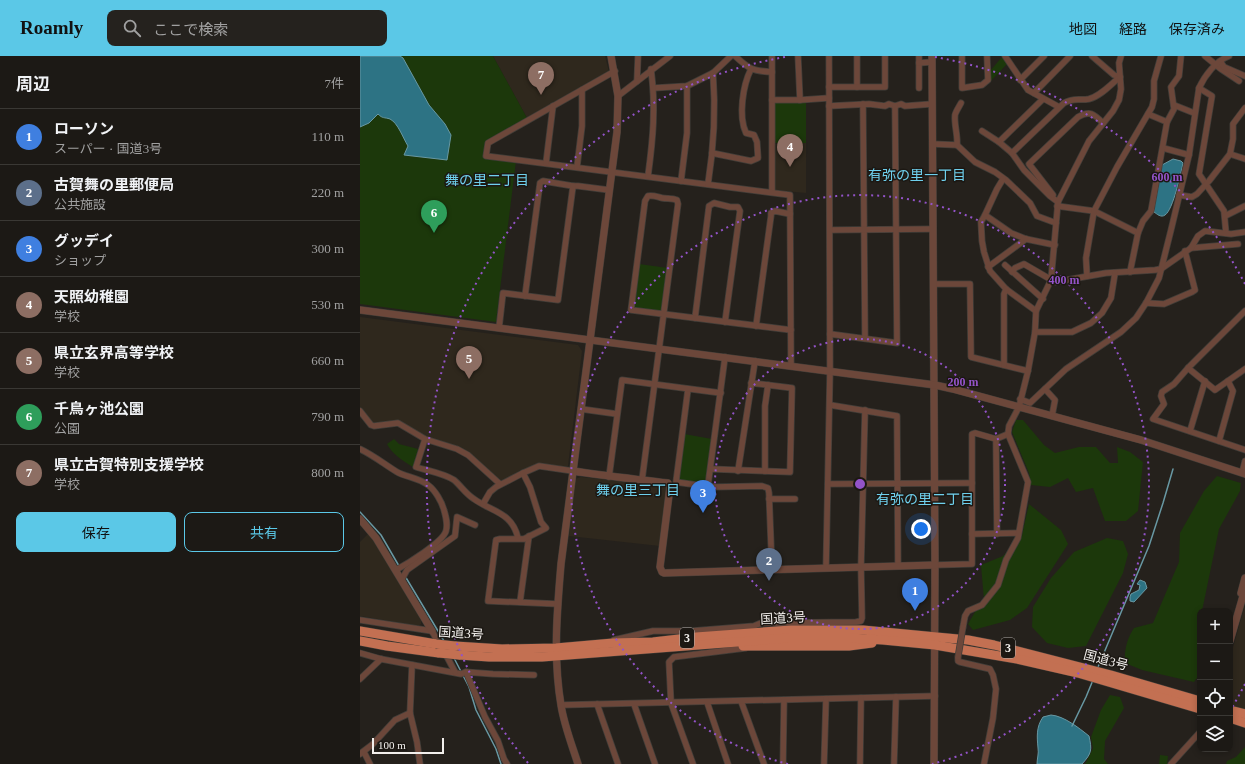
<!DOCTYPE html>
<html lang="ja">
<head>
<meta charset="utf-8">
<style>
  :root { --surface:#1c1915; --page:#25221e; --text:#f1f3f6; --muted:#a0a0a0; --line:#3a3834; --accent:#5bc8e7 }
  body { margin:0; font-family:"Times New Roman","Noto Sans JP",serif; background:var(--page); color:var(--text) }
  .controls { position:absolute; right:12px; bottom:12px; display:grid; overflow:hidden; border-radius:8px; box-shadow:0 2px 6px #0003 }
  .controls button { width:36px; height:36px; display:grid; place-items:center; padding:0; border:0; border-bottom:1px solid var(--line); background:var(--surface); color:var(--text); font:20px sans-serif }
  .scale { position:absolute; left:12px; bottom:10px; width:72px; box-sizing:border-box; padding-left:4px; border:2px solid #f2efec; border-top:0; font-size:11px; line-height:14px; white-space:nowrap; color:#f2efec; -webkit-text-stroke:3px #1c1813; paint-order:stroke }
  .you { position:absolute; left:561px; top:473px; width:14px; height:14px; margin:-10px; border:3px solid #fff; border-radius:50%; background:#1a73e8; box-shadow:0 0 0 6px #1a73e833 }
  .badge { display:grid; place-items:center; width:26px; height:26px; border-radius:50%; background:var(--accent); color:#fff; font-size:13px; font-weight:700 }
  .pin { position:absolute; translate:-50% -33px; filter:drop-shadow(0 1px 2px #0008) }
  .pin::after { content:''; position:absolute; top:21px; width:14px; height:12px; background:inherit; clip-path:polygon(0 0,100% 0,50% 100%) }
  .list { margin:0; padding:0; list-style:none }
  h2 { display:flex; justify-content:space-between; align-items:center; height:52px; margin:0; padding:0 16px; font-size:17px }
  h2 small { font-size:13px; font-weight:400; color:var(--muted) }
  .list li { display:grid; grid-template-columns:26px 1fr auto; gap:12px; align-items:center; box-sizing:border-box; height:56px; padding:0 16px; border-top:1px solid var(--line) }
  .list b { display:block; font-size:15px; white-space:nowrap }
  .list p { margin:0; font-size:13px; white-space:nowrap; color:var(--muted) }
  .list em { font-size:13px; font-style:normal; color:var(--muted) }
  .actions { display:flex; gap:8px; padding:12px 16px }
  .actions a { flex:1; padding:9px 0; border:1px solid var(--accent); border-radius:8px; text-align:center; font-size:14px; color:var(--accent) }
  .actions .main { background:var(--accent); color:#111 }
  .icon { flex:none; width:22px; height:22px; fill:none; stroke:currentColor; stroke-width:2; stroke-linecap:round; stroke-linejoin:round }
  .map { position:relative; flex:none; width:885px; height:708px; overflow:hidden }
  header { display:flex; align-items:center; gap:24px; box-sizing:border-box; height:56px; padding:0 20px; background:var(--accent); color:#111 }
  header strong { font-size:19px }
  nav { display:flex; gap:22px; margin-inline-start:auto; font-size:14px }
  .search { width:280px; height:36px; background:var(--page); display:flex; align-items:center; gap:10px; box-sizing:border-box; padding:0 14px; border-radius:8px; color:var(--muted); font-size:15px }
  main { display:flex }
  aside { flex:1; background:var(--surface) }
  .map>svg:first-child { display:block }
  .built { fill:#2f281d }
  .green { fill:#1c380b }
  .water { fill:#2d7384; stroke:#6898a3 }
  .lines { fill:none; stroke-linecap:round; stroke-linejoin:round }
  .stream { stroke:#6898a3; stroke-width:1.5 }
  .minor-casing { stroke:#423e39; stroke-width:7 }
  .tertiary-casing { stroke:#423e39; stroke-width:8 }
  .trunk-casing { stroke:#423e39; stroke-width:10 }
  .minor { stroke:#6c473a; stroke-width:5.5 }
  .tertiary { stroke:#6c473a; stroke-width:7 }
  .trunk { stroke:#c37052; stroke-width:9 }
  .minor-bridge-casing { stroke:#423e39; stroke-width:7; stroke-linecap:butt }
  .trunk-bridge-casing { stroke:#423e39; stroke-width:10; stroke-linecap:butt }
  .minor-bridge { stroke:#6c473a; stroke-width:5.5 }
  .trunk-bridge { stroke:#c37052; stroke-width:9 }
  .ring { fill:none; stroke:#9353c8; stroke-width:2; stroke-dasharray:2 4 }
  .labels { text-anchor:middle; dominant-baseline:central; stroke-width:3; stroke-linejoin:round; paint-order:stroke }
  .shield { fill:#1c1813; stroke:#b2aeab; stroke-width:1 }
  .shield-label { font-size:12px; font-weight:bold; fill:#f2efec }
  .street-label { font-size:13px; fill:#f2efec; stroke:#1c1813 }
  .neighbourhood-label { font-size:14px; fill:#6fd0ed; stroke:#1c1813 }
  .centre { fill:#9353c8; stroke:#1c1813; stroke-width:2 }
  .ring-label { font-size:12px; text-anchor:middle; font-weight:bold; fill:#9353c8; stroke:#1c1813; stroke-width:3; stroke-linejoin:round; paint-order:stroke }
</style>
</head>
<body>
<header>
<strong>Roamly</strong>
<div class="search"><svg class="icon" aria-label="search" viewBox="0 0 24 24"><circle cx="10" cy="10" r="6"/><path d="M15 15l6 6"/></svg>ここで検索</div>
<nav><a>地図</a><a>経路</a><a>保存済み</a></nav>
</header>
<main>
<aside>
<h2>周辺<small>7件</small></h2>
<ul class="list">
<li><span class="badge" style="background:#3f7fe0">1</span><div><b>ローソン</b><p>スーパー · 国道3号</p></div><em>110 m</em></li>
<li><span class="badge" style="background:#5c6f8a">2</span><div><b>古賀舞の里郵便局</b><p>公共施設</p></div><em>220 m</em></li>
<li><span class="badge" style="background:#3f7fe0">3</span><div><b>グッデイ</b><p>ショップ</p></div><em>300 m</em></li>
<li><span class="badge" style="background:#8d6e63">4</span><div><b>天照幼稚園</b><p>学校</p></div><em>530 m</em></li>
<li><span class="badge" style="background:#8d6e63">5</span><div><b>県立玄界高等学校</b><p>学校</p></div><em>660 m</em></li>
<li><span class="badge" style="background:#2e9e5b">6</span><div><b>千鳥ヶ池公園</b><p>公園</p></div><em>790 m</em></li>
<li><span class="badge" style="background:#8d6e63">7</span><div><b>県立古賀特別支援学校</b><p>学校</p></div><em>800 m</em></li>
</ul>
<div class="actions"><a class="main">保存</a><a>共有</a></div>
</aside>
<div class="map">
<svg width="885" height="708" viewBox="0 0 885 708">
  <rect width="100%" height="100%" fill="#25211c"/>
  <!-- built -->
  <g class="built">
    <polygon points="133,0 245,0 249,16 167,62"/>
    <polygon points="446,87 446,137 414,134 414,88"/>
    <polygon points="0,261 218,289 222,295 208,410 205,411 179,408 142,425 108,398 70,382 45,369 15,368 12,366 0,351"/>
    <polygon points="221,421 305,429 307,433 300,490 209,480 215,423"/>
    <polygon points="8,478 15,483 61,564 61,568 58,570 0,560 0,486"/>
    <polygon points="885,549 885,654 870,651 870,602"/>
  </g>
  <!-- green -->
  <g class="green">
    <polygon points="0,0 133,0 167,62 126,86 123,101 156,105 136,266 0,248"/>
    <polygon points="642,1 647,8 630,26 630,15"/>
    <polygon points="416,46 446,46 446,87 414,87 414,47"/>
    <polygon points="279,208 308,212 302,254 300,255 275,252 274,250"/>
    <polygon points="656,364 663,364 684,389 695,397 719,391 736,391 750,407 758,407 757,391 770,396 783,406 778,455 766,465 745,465 733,432 716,436 708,422 690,431 671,429 669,417 652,376"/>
    <polygon points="324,378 352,383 347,427 344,428 319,424 318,422"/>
    <path d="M34,383L39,388L58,393L53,411C43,405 32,398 27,388Z"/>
    <path d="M857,420L881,427L880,435L859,473L842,555H840C840,563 837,572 838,580C838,596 845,614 834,626L782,614L765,607C764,595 767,582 774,572L793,567L819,506L820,477L844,435Z"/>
    <polygon points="669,448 701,474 708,488 667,552 650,564 613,574 608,568 615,556 624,544 621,509 643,500 662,479"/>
    <polygon points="747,482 763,485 768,498 763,517 726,590 708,592 687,587 672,571 673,551 691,522 714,496"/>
    <polygon points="750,639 760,641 764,652 745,685 744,703 748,708 725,708 729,701 733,692 731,681 741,654"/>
    <polygon points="885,691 885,708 866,708 867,705 876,701"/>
    <polygon points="800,699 808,700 807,708 799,708"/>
  </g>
  <!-- water -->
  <g class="water">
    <path d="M0,0H40L43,2L69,49L85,68L91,79L87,104L44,99L48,90C43,82 38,67 30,63C24,61 23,63 18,58L9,67L0,71Z"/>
    <path d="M813,103L821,105L823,107C821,117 813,154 805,159C801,162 797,158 794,156V153L802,109Z"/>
    <polygon points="780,524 785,526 787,532 774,546 770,545 770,541 771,538 779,534 780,529 777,528"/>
    <path d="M691,659C704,660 719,672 729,680C732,694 732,697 722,708H677C677,703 679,697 678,692C677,681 676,671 683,661Z"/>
  </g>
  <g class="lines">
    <!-- stream -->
    <g class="stream">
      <polyline points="0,456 21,479 39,510"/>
      <polyline points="45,520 84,585"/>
      <polyline points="94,602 109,631 116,654 136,693 141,708"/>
      <polyline points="738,611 789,490 803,447 813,413"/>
      <polyline points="712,670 726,641 733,624"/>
    </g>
    <!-- minor casing -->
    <g class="minor-casing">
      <g id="minor">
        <path d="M375,0C389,13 392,15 412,16"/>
        <polyline points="412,0 412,136"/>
        <polyline points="438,0 440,44"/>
        <polyline points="497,0 497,31"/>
        <polyline points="559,0 559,32"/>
        <polyline points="602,0 602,32 622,29 628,24 627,0"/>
        <polyline points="645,0 668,34 699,51"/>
        <polyline points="732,0 754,19 760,21"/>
        <polyline points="845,0 861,13 879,25"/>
        <polyline points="860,5 864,11 885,20"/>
        <polyline points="559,7 572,6"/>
        <polyline points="255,15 128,87 126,100 430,139 431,310"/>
        <polyline points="660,24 684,0"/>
        <polyline points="277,25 278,0"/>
        <polyline points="469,31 525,31 525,0"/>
        <polyline points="294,32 327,30 353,17 371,0"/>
        <polyline points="839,32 852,40 839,118 864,155 866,177"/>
        <polyline points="674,37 710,0"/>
        <polyline points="258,40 310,0"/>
        <polyline points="683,43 639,86 652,97 664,114 690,140 698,146"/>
        <polyline points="412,44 440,44 469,42"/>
        <polyline points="503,48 505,282"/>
        <polyline points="814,49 834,57"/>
        <polyline points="469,50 509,48 525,50 529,48 535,50 541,48 545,50 572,48"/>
        <polyline points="788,58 807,66"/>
        <polyline points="622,75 639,86"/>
        <polyline points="573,88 597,89 615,106 635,116 646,124 670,147 677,160 696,167"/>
        <path d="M597,89C598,79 594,69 595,59C596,55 599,51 601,47"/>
        <polyline points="803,92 829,99"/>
        <path d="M352,97L391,105L398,102L397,86L394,79L386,77C378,60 383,29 391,13"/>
        <path d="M652,97L704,47C715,41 719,45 729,43C741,40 751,28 760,21"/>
        <polyline points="870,98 885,103"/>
        <polyline points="186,107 193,50"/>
        <polyline points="217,111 222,70 222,34"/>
        <path d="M288,120C293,83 296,51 291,13"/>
        <polyline points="321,125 327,77 327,30"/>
        <path d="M348,128C354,90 356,56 353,17"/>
        <path d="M693,139L669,108L718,61C730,54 734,58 743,67"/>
        <polyline points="819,139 832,141 837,138 849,125 870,98 873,83 873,68 885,52"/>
        <polyline points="697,150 734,155 778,177"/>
        <polyline points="625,159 637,133 643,123"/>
        <polyline points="865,160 885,150"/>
        <polyline points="470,174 573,173"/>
        <polyline points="831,192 878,188"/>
        <polyline points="645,209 683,243"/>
        <polyline points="628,211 666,183"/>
        <polyline points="652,216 655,212 664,208 695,226 746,217 795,214 801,213 831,192 838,180 845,175 871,178 885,176"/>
        <polyline points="770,216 778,177 783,165 791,155 807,66 814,53 811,31 819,20 821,0"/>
        <polyline points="727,220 726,202 734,155 757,111 792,51 794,43 794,25 801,0"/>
        <polyline points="574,228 610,228 611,301 668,315"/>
        <polyline points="165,240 180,127 183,125 213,130 218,130 249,134"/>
        <polyline points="786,247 804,248 832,236 835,234 825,195"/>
        <polyline points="676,255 646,233 630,215 624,196 622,185 621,166 625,159 651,177 666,183 695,189"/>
        <polyline points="885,255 828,312 814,328 802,336 801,340 804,348 793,363 885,394"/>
        <polyline points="335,262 349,150 354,147 370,151 378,151 380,155 365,266"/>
        <polyline points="396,270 411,160 411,157 415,155 430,158"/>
        <polyline points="139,272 143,237 198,244 213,130"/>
        <polyline points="675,276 712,276 731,267 742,257 751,242 755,217"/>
        <polyline points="470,278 537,287 535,50"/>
        <polyline points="365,301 348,429 354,431 402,430 408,432 409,437 412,514"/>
        <polyline points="644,309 644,238 646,233"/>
        <polyline points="828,312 855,334 885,313"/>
        <polyline points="328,333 316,426 344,430 348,429"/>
        <polyline points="685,333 695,344 692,360"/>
        <path d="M660,343L670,347L706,313L761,276L776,262L786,247L799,222L811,174L829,99L839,32C845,19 856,5 869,0"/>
        <polyline points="470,349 537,360 538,510"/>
        <polyline points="221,353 257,358"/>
        <polyline points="0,355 11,369 14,370 38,367 65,383 97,393 108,399 140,428"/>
        <polyline points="830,375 845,325"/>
        <path d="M65,383L56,411C68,415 83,417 94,424C101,430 106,438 114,443C132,456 152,456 158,482"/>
        <polyline points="636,383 637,478"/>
        <polyline points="859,385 873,335 868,325"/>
        <path d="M0,393C13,399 24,408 37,416C46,421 59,422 68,429C75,434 82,446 84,454C86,461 88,468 86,475C83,486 47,508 36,514"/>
        <polyline points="351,413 430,416 432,332 391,327"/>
        <polyline points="378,415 395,305"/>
        <polyline points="405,415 405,350 408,329"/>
        <polyline points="882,417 885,405"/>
        <polyline points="249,421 262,324 361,337"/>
        <path d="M282,424C294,332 306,240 318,148L317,144C312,142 307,143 302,142C297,141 294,139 288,140L285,145L271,254L431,274"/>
        <polyline points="468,428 612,427"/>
        <polyline points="409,443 435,443"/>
        <polyline points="123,448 130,436 136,431 163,417"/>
        <polyline points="612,478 658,477"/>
        <polyline points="575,509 612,508 612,378 615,377 636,383 648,378"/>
        <polyline points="466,512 470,315 469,0"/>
        <polyline points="42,523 47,514 95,480 97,461 115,469"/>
        <polyline points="160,546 169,480"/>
        <polyline points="198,548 128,545 136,484 140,483 164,483 186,472 181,466 170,431 163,417 179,410 213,415"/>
        <polyline points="0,564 72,575 80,590"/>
        <polyline points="603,571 605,560 608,555 622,549 638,529 646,504 658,482 668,426 648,378 649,370 659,351 668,315 675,276 676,255 691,224 698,146 729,85 753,55 759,44 761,33 759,7 761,0"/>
        <polyline points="254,584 293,575 331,575 394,570 401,567 496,566 501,565 502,562 501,511 505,354"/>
        <polyline points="0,597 21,603 101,618 106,616 125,661 138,685 144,703 147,708"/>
        <polyline points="85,597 95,616"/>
        <polyline points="598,601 598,605 600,606 630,613 633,619 636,633 633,662 624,708"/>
        <polyline points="52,609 50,657 57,686 60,708"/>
        <polyline points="106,616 133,618 174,619"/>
        <polyline points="0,623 21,603"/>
        <polyline points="381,645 404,708"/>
        <polyline points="347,646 368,708"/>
        <polyline points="237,648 258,708"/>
        <polyline points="274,648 295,708"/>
        <polyline points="201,649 575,640"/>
        <polyline points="4,696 10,708"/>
        <polyline points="0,698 13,688 35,664 50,657"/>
        <polyline points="333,708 311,647 309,606 314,601 386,592"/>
        <polyline points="423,708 424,644"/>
        <polyline points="464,708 466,643"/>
        <polyline points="500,708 501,642"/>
        <polyline points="534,708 536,641"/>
        <polyline points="811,708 840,676"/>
      </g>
    </g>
    <!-- tertiary casing -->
    <g class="tertiary-casing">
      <g id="tertiary">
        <polyline points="572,0 575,509 574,708"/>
        <polyline points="0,254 575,329 593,333 781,384 885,418"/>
        <path d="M213,415C244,420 276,423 308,427L310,431L300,511L302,516L304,517L575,509"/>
        <polyline points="0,463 16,482 72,575"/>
        <polyline points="881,537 885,522"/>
        <polyline points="870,585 885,533"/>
        <path d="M218,708C212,689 204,669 201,649C193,602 197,555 201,508L257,76L258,40L251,0"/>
      </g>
    </g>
    <!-- trunk casing -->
    <g class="trunk-casing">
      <g id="trunk">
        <polyline points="0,575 76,588"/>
        <polyline points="0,585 27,590 79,597"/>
        <polyline points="95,590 142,593 196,592 253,587 293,586 336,581 431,574 503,574 608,584 634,589 751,619 840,645"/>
        <polyline points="383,590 489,590 512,587"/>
        <polyline points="99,599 129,601 182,601 429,582 490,582 523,584 575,589 657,603 718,617 840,653"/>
        <polyline points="870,654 885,658"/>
        <polyline points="870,662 885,667"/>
      </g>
    </g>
    <!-- minor -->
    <use href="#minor" class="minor"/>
    <!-- tertiary -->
    <use href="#tertiary" class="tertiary"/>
    <!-- trunk -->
    <use href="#trunk" class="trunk"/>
    <!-- minor-bridge casing -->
    <g class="minor-bridge-casing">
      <polyline id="minor-bridge" points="598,601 603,571"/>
    </g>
    <!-- trunk-bridge casing -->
    <g class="trunk-bridge-casing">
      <g id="trunk-bridge">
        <polyline points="76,588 95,590"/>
        <polyline points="79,597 99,599"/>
      </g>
    </g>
    <!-- minor-bridge -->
    <use href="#minor-bridge" class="minor-bridge"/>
    <!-- trunk-bridge -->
    <use href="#trunk-bridge" class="trunk-bridge"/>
  </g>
  <!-- distance rings -->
  <g class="ring">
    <circle cx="500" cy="428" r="145"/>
    <path d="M428 708A289 289 0 1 1 572 708"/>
    <path d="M885 628A434 434 0 0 1 870 655M168 707A434 434 0 0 1 425 1M575 1A434 434 0 0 1 885 228"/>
  </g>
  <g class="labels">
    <!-- shield labels -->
    <g class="shield">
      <rect x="320" y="572" width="14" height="20" rx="3"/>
      <rect x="641" y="582" width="14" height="20" rx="3"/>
    </g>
    <g class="shield-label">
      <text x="327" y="582">3</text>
      <text x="648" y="592">3</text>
    </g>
    <!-- street labels -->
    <g class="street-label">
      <text transform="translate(423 562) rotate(-3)">国道3号</text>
      <text transform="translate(101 577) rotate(4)">国道3号</text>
      <text transform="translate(746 604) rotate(15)">国道3号</text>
    </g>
    <!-- neighbourhood labels -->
    <g class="neighbourhood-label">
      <text x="557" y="119">有弥の里一丁目</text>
      <text x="127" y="124">舞の里二丁目</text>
      <text x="278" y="434">舞の里三丁目</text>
      <text x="565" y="443">有弥の里二丁目</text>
    </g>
  </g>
  <circle cx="500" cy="428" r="6" class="centre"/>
  <g class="ring-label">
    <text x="807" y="125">600 m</text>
    <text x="704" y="228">400 m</text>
    <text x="603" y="330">200 m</text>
  </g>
</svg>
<div class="controls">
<button>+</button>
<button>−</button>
<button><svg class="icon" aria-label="locate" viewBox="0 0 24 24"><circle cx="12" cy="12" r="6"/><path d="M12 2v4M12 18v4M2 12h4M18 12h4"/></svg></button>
<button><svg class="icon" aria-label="layers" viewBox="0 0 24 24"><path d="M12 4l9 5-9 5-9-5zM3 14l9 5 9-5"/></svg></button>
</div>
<div class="scale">100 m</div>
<div class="you"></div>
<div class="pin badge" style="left:555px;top:555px;background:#3f7fe0">1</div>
<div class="pin badge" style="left:409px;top:525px;background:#5c6f8a">2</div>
<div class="pin badge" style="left:343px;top:457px;background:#3f7fe0">3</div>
<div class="pin badge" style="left:430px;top:111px;background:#8d6e63">4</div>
<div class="pin badge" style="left:109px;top:323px;background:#8d6e63">5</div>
<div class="pin badge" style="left:74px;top:177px;background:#2e9e5b">6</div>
<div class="pin badge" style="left:181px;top:39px;background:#8d6e63">7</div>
</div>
</main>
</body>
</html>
